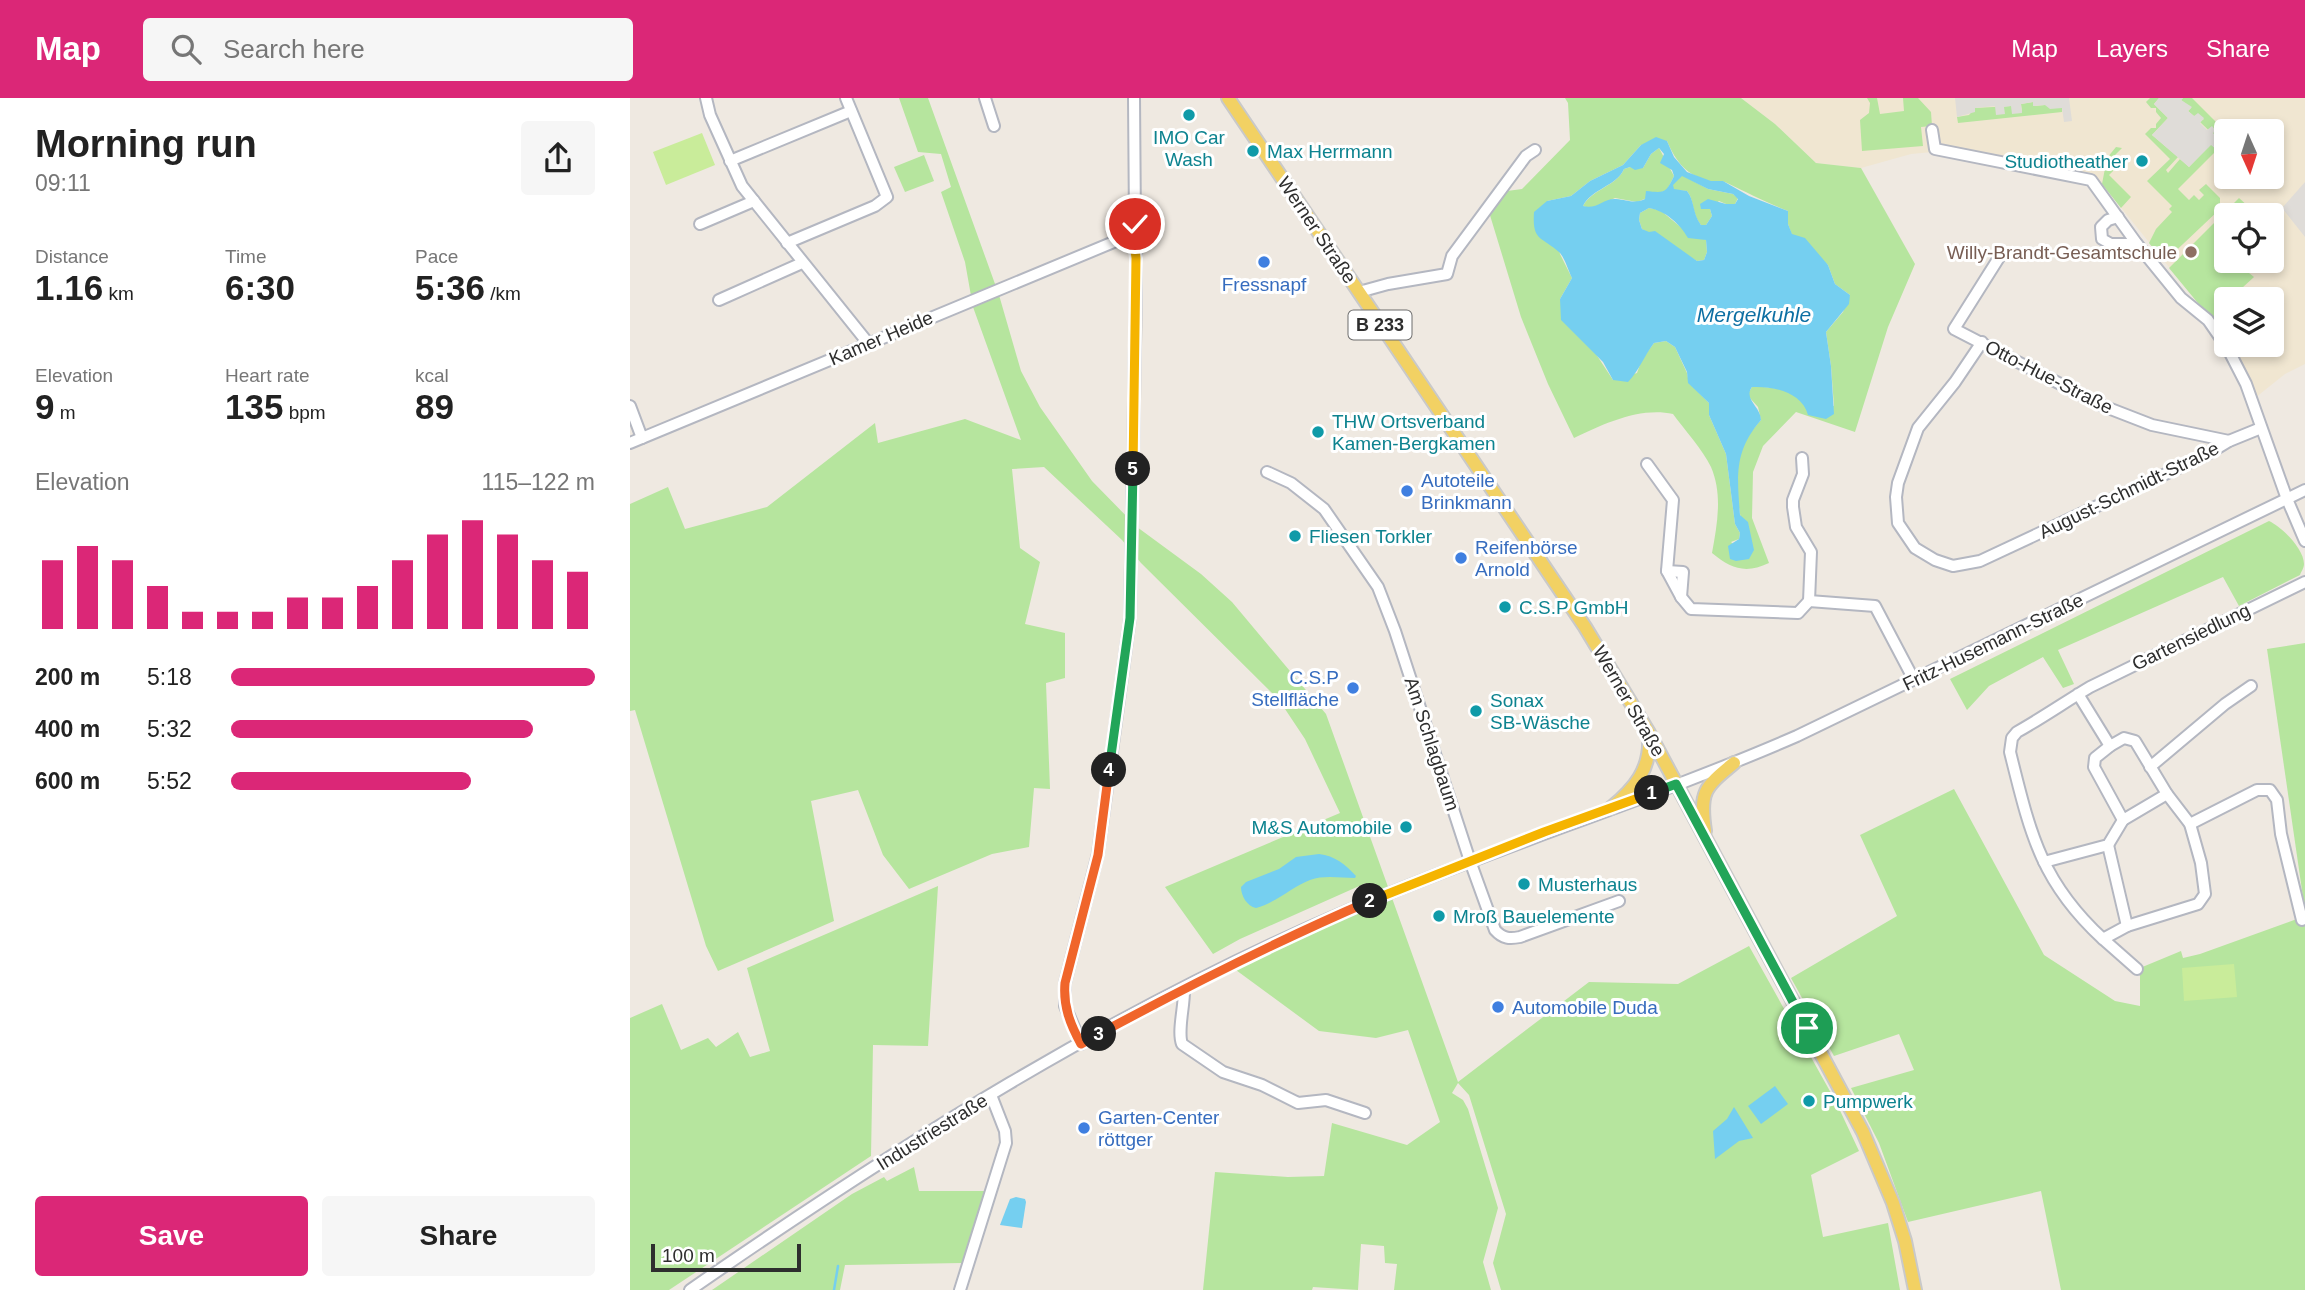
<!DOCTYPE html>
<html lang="en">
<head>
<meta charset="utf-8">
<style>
  body { margin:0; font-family:Helvetica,sans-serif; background:#f6f6f6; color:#222; height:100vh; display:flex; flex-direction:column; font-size:26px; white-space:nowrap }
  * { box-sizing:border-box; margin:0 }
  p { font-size:23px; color:#767676 }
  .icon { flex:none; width:38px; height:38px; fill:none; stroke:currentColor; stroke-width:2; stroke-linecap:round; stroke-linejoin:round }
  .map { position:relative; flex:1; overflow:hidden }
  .drawer { display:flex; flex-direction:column; background:#fff; width:630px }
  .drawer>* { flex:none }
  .needle { width:46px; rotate:177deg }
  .fabs { position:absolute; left:1584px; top:21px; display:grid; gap:14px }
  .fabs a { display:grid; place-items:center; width:70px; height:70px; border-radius:7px; background:#fff; box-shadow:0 4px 10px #0003; font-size:35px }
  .scale { position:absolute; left:21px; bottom:18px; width:150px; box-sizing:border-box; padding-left:7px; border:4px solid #2e2e2e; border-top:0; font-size:19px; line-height:24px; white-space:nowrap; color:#2e2e2e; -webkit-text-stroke:5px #fff; paint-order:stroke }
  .pin { position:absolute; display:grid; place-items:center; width:60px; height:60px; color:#fff; margin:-30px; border:4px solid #fff; border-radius:50%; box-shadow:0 2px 7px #0007 }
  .km { position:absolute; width:35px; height:35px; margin:-18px; border-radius:50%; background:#222; color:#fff; font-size:19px; line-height:35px; text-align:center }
  .round { display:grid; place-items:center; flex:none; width:74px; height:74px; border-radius:7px; background:#f6f6f6 }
  .summary { display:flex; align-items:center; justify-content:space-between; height:119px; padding:0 35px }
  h1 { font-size:38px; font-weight:700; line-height:52px }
  .figures { display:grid; grid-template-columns:repeat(3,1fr); gap:10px; height:119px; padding:7px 35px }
  .figures div { display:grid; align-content:center }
  .figures b { font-size:35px; font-weight:700 }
  .figures small { font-size:19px; font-weight:400 }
  .figures p { font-size:19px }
  .chart { height:196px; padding:14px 35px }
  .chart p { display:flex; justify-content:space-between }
  .chart svg { width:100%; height:126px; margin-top:7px; stroke:#db2777; stroke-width:6 }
  .action { display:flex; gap:14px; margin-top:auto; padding:14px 35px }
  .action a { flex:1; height:80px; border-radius:7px; background:#db2777; color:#fff; font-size:28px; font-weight:700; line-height:80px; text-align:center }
  .action a+a { background:#f6f6f6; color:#222 }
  ul { padding:0 35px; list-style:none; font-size:23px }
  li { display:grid; grid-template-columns:112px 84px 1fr; align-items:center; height:52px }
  li i { height:18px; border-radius:9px; background:#db2777 }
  header { display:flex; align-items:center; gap:42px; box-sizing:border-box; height:98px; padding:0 35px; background:#db2777; color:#fff }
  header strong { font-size:33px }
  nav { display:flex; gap:38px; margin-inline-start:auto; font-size:24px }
  .search { width:490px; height:63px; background:#f6f6f6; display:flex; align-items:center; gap:18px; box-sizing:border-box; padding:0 24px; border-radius:7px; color:#767676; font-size:26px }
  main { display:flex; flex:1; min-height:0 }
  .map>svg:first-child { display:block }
</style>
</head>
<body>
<header>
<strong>Map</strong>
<div class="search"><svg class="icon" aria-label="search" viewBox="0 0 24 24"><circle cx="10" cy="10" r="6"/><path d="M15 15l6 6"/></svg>Search here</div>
<nav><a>Map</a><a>Layers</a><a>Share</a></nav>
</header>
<main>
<section class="drawer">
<div class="summary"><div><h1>Morning run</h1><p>09:11</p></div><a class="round"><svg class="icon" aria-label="share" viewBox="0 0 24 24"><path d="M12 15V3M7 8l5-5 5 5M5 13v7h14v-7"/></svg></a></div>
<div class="figures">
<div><p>Distance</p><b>1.16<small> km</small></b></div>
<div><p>Time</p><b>6:30</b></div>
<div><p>Pace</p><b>5:36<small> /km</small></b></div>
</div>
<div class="figures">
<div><p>Elevation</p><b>9<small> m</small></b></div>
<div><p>Heart rate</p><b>135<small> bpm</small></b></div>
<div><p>kcal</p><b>89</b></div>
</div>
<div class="chart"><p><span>Elevation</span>115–122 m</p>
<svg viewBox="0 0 160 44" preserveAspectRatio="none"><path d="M5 44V20M15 44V15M25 44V20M35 44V29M45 44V38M55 44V38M65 44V38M75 44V33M85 44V33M95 44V29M105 44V20M115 44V11M125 44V6M135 44V11M145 44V20M155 44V24"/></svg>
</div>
<ul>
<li><b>200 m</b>5:18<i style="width:100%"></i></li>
<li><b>400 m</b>5:32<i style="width:83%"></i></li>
<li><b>600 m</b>5:52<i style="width:66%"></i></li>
</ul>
<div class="action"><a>Save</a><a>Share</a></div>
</section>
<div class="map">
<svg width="1675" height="1192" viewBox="0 0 1675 1192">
  <rect width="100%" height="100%" fill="#efe9e1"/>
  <!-- education -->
  <path fill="#f0e6d1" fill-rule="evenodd" d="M1111,0h564v266l-20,10 -30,24 -26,-53h43v-46h-46v42l-16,-23 -112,-139 -80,-21 -64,-8 -43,4 -50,14 -45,-5 -41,-39zM1596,33h46v46h-46zM1596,117h46v46h-46z"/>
  <!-- green -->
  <g fill="#b6e59e" fill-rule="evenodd">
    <polygon points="269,0 298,0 369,197 391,273 410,309 462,383 507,429 571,476 602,504 696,616 828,984 959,884 1048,886 1119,848 1206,1004 1229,1053 1181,1077 1193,1139 1258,1125 1270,1192 871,1192 863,1165 876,1116 839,997 828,985 822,995 833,1002 838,1011 868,1110 853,1164 861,1192 764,1192 767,1166 755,1165 754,1148 731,1146 728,1192 683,1189 682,1192 573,1192 585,1074 658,1079 694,1078 702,1025 777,1047 810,1024 778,932 746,940 689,933 595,864 736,800 736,785 610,841 583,856 535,789 710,715 675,641 649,602 511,465 492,442 414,369 382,371 390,450 410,464 395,526 435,535 435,580 416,585 420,691 404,690 399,749 362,756 279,791 253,757 228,692 181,703 204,823 88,873 76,848 5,612 0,613 0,406 38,389 55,431 137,409 245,325 248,345 335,321 391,342 343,209 335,164 311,94 321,89 311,56 288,54"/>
    <path d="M935,0h176l34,26 41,39 45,5 54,96 -27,63 -33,105 -59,-20 -33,34 -10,26 -1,46 17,45c-23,11 -38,6 -57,-10 5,-28 11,-58 -1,-86 -8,-17 -27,-38 -38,-53 -34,-7 -69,10 -99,24l-26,-54 -27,-67 -32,-105 18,-21 15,-2 48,-49 -2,-37zM1037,43c9,21 20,35 43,40 6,1 11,-1 17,2 21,10 38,19 61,28v13l4,11 36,30 7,19 15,11 -7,17 -17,20 5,34 3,40c-26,-8 -55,-21 -82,-19l-3,5v5l9,10 3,13c-9,10 -17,20 -21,33 -9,31 3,76 9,106l-18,-17 8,-3 1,-6 -5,-9 -9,-70 -17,-39v-12l-20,-20 -2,-10 -12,-26 -9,-6 -12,2 -12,16 -5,14 -24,7 -53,-81 12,-21 -12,-24 -13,-53 24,-5 19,-15 33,-16 18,-20z"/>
    <polygon points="1237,0 1247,0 1250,16 1274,13 1273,0 1288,0 1301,14 1302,28 1291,29 1293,48 1232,53 1230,22 1239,15 1240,5"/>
    <polygon points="1520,0 1529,0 1524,6 1538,20 1522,37 1548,59 1536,72 1538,75 1550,61 1559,69 1581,46 1587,52 1548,91 1559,102 1564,97 1569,102 1574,97 1569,92 1576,86 1590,100 1590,111 1534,164 1519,145 1526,131 1542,114 1539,111 1542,108 1517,83 1540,61 1515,36 1521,30 1526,30 1526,26 1531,20 1526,14 1526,10 1521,10 1516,4"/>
    <polygon points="1553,0 1562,0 1596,34 1596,43 1593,46 1570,24 1574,21 1564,18 1558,13 1561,10 1551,2"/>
    <polygon points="1403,4 1404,8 1415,7 1432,10 1432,14 1328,25 1327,19 1339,17 1345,10 1381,8 1392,14 1391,6"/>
    <polygon points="1486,49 1492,50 1483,59 1490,66 1479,77 1501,99 1491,110 1472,86 1477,60"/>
    <path d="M1029,50l15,28 -7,14 -30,12 -22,-4 -23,11 -9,-3c9,-17 34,-20 41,-37l6,-2 13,1 8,-14z"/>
    <polygon points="294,57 304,83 275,94 264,69"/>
    <path d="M1052,77l26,14 25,5 5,4 -3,6h-9l-7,-3 -9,8 2,7 -6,9h-5c-10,-13 -6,-24 -14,-34l-13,-1 -2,-5z"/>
    <polygon points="1609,100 1620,110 1614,117 1596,117 1596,136 1587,145 1596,155 1596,163 1604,163 1624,179 1600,201 1596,201 1596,229 1572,210 1539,170"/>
    <polygon points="1019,110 1030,112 1053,131 1076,142 1077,154 1074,162 1067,163 1012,131 1009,122 1010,115"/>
    <path d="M1639,423c13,6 35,28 35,43 0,4 -3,8 -4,11l-61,31 -16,-29 -165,73 16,34 -11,4 -20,-31 -54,29 -22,24 -17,-31z"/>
    <polygon points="1675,545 1675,813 1637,551"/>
    <polygon points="1324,691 1414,857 1485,903 1510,908 1510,870 1551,853 1553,860 1570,856 1675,818 1675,1192 1431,1192 1411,1093 1278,1124 1249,1045 1221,990 1284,972 1269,936 1204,958 1161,880 1267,818 1230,737"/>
    <polygon points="308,788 298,948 243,947 241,1058 39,1192 0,1192 0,920 32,906 51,952 78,940 86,949 108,934 120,959 140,953 117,870"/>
    <polygon points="284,1069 289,1093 356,1093 332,1165 215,1167 210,1192 82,1192 222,1096 254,1079 257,1083"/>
  </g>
  <!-- pitch -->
  <g fill="#c9ec9a">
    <polygon points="72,35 85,67 36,87 23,54"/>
    <polygon points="1604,866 1607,899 1554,903 1552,870"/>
  </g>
  <!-- plaza -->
  <g fill="#dfdcd8">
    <polygon points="1325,0 1439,0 1442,23 1434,24 1432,10 1420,11 1415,7 1403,8 1403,4 1391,6 1392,15 1382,16 1381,8 1374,9 1375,16 1366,17 1365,8 1345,10 1345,14 1327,19"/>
    <polygon points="1529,0 1553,0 1551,2 1562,9 1558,13 1564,18 1568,15 1574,20 1570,25 1577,32 1582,28 1586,33 1583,35 1593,46 1587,52 1581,47 1559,69 1522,37 1538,20 1524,6"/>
    <polygon points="1675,84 1675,139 1652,110"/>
  </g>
  <!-- water -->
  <g fill="#75cff0" fill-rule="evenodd">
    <path d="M1026,39l11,4 7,16 13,15 24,9h12l26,15 39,15v13l4,10 13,4 23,27 7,19 15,11 -1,9 -23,28 5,34 3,48 -8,5 -18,-4c-6,-23 -34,-29 -56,-28 -9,12 9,20 9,33 -27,31 -24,56 -21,95l8,7 6,28 -5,9 -13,2 -6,-2 -2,-13 11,-7 1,-6 -5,-9 -9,-70 -17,-39v-12l-21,-20 -1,-11 -12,-25 -9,-6 -12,2c-10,13 -15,28 -26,39l-15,-2 -10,-18 -42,-42 -1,-21 12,-21c-4,-8 -7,-20 -13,-26 -18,-16 -27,-11 -25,-40l13,-11 24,-5 19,-15 33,-16 18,-20zM1029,50l5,6 -4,9 12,7 2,6c-8,17 -9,17 -28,15l-1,8c-11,5 -17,1 -29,0 -13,-1 -19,11 -33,7 8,-17 34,-20 41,-37l6,-2 5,3 8,-2 8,-14zM1052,78l26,13 25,5 5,5 -3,5h-9l-18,-5 -8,5 1,5h9l2,7 -6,9h-5c-9,-12 -6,-24 -14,-34l-13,-2 -1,-4zM1019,110c17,3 31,16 39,30l18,2 1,12 -3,8 -7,1 -42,-30 -6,1 -7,-3 -3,-9 1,-7z"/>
    <path d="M689,756c16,2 26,10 37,22l-1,2c-15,0 -31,-3 -45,2 -18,7 -33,22 -54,28 -9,-2 -15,-12 -15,-21l5,-5 33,-13 17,-12z"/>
    <polygon points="1145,988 1158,1006 1131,1026 1118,1008"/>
    <polygon points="1104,1009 1123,1040 1109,1043 1085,1061 1083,1033 1097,1021"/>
    <polygon points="386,1099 395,1101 396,1104 392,1130 370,1127 380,1101"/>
  </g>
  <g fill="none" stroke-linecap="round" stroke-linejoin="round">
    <!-- stream -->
    <polyline stroke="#75cff0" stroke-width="2.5" points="204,1192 208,1168"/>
    <!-- minor casing -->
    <g stroke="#b4b7c1" stroke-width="14">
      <g id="minor">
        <polyline points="76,0 80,17 112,88 238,245"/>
        <polyline points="355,0 364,28"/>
        <polyline points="1302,32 1305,51 1461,82 1507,146 1551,200 1578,222 1598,251 1616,286 1657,401 1675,443"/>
        <polyline points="100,63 221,13"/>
        <polyline points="1488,119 1478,122 1471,129 1472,141 1481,146 1507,146"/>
        <polyline points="70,126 124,103"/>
        <polyline points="157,145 245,108 257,99 216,0"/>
        <polyline points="1370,158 1324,231 1473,308 1522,327 1599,343"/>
        <polyline points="729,194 758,186 817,176 822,158 896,58 905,52"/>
        <polyline points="89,202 172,165"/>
        <polyline points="1352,244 1325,284 1288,330 1268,385 1266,399 1268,425 1285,450 1305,462 1323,468 1350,463 1576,357 1599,343 1631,330"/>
        <polyline points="0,308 12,340"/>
        <polyline points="0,345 503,136"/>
        <polyline points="1172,360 1173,376 1163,402 1163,409 1166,429 1181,454 1179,503"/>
        <polyline points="1017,366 1043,402 1037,473 1051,499 1061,511 1168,515 1179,503"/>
        <path d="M637,374l24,11 33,26 54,78 17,44 75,230 25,69c8,9 15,9 25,7l99,-36"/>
        <polyline points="1037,473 1053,474 1051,499"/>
        <polyline points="1179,503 1245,508 1284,582"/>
        <path d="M1448,596l32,52 14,-8 11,3 32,53 23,30 11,39 4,31 -7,10 -71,22 -24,13c-63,-58 -73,-107 -93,-187l2,-14 5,-6c25,-14 48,-30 73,-45l215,-105"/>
        <polyline points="1480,648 1465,660 1464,669 1493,722"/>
        <polyline points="1520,669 1595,606 1621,588"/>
        <polyline points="1560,726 1627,692 1640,692 1647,702 1651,736 1672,822"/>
        <polyline points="1478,747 1497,828"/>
        <polyline points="1414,764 1478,747 1493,722 1537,696"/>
        <polyline points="1473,841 1507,871"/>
        <path d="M554,890c1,16 -7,43 -2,56l41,28 39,13 36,18 28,-3 39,13"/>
        <polyline points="451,946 435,908 435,885 468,756 500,520 506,194 506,148 503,136 505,126 504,0"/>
        <path d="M60,1192c208,-144 425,-281 659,-380 147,-63 301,-110 448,-174l508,-246"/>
        <polyline points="330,1192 376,1045 375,1033 361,997"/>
      </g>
    </g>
    <!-- major casing -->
    <g stroke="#c9c9c9" stroke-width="16">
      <g id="major">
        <polyline points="598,0 955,529 1019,635 1233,1034 1263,1105 1275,1143 1285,1192"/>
        <path d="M981,710c24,-20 40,-39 38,-71"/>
        <path d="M1075,733c-6,-40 0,-44 29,-68"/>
      </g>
    </g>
    <!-- minor -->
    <use href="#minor" stroke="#fff" stroke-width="10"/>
    <!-- major -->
    <use href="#major" stroke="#f2d163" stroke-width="12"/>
  </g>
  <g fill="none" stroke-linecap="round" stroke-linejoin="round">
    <!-- split-1 casing -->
    <g stroke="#fff" stroke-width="14">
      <polyline id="split-1" points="1022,695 1046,686 1177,930"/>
    </g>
    <!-- split-2 casing -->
    <g stroke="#fff" stroke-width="14">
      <polyline id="split-2" points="740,803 914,734 1022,695"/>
    </g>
    <!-- split-3 casing -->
    <g stroke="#fff" stroke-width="14">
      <path id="split-3" d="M469,936c89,-48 178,-93 271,-133"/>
    </g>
    <!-- split-4 casing -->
    <g stroke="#fff" stroke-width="14">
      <path id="split-4" d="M469,936l-18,10c-11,-20 -18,-38 -16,-61l33,-128 11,-85"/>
    </g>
    <!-- split-5 casing -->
    <g stroke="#fff" stroke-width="14">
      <polyline id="split-5" points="479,672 500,520 503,371"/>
    </g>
    <!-- split-6 casing -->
    <g stroke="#fff" stroke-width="14">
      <polyline id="split-6" points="503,371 506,160 503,136 505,126"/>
    </g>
    <!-- split-1 -->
    <use href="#split-1" stroke="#22a559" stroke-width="9"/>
    <!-- split-2 -->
    <use href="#split-2" stroke="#f5b400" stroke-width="9"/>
    <!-- split-3 -->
    <use href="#split-3" stroke="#f0652b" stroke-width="9"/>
    <!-- split-4 -->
    <use href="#split-4" stroke="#f0652b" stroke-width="9"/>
    <!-- split-5 -->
    <use href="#split-5" stroke="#22a559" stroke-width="9"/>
    <!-- split-6 -->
    <use href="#split-6" stroke="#f5b400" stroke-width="9"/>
  </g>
  <!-- markers -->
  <g fill="#0f9aa8" stroke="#fff" stroke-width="2.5">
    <circle cx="559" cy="17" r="7"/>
    <circle cx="623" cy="53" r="7"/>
    <circle cx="1512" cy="63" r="7"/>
    <circle cx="688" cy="334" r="7"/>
    <circle cx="665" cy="438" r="7"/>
    <circle cx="875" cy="509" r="7"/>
    <circle cx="846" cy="613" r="7"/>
    <circle cx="776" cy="729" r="7"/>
    <circle cx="894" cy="786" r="7"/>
    <circle cx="809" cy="818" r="7"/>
    <circle cx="1179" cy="1003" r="7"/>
  </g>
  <circle fill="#8d6e63" stroke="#fff" stroke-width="2.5" cx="1561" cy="154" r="7"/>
  <g fill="#3f7fe0" stroke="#fff" stroke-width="2.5">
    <circle cx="634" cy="164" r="7"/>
    <circle cx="777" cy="393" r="7"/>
    <circle cx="831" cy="460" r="7"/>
    <circle cx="723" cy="590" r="7"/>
    <circle cx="868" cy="909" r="7"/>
    <circle cx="454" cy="1030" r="7"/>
  </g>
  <g text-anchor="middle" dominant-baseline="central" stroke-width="6" stroke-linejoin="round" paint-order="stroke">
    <!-- shield labels -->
    <rect fill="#fff" stroke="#6d6d6d" stroke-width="2" x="718.5" y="212.5" width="63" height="29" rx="5"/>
    <g font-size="18" font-weight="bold" fill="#2e2e2e">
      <text x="750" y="227">B 233</text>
    </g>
    <!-- culture labels -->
    <g font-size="19" fill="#0d838f" stroke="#fff" text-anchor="start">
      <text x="559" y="39" text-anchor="middle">IMO Car<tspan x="559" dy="22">Wash</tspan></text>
      <text x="637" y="53">Max Herrmann</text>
      <text x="1498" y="63" text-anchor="end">Studiotheather</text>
      <text x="702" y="323">THW Ortsverband<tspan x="702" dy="22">Kamen-Bergkamen</tspan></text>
      <text x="679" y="438">Fliesen Torkler</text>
      <text x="889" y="509">C.S.P GmbH</text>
      <text x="860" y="602">Sonax<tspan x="860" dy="22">SB-Wäsche</tspan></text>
      <text x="762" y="729" text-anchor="end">M&amp;S Automobile</text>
      <text x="908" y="786">Musterhaus</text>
      <text x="823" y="818">Mroß Bauelemente</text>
      <text x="1193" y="1003">Pumpwerk</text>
    </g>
    <!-- street labels -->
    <g font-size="19" fill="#2e2e2e" stroke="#fff">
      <text transform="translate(687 132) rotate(56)">Werner Straße</text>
      <text transform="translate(251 240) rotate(-23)">Kamer Heide</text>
      <text transform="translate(1419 279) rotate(27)">Otto-Hue-Straße</text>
      <text transform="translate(1499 392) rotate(-26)">August-Schmidt-Straße</text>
      <text transform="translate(1561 539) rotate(-26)">Gartensiedlung</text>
      <text transform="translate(1363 544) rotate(-26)">Fritz-Husemann-Straße</text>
      <text transform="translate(999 603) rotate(60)">Werner Straße</text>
      <text transform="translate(802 646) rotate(72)">Am Schlagbaum</text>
      <text transform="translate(302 1034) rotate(-32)">Industriestraße</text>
    </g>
    <!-- education labels -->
    <g font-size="19" fill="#785e54" stroke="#fff" text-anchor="end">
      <text x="1547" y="154">Willy-Brandt-Gesamtschule</text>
    </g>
    <!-- shop labels -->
    <g font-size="19" fill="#366cbe" stroke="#fff" text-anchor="start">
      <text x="634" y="186" text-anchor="middle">Fressnapf</text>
      <text x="791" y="382">Autoteile<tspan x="791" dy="22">Brinkmann</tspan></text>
      <text x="845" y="449">Reifenbörse<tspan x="845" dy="22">Arnold</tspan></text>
      <text x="709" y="579" text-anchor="end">C.S.P<tspan x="709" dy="22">Stellfläche</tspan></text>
      <text x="882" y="909">Automobile Duda</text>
      <text x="468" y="1019">Garten-Center<tspan x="468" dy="22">röttger</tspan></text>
    </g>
    <!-- water labels -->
    <g font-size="21" font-style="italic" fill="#0d6fa3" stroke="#fff">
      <text x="1124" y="216">Mergelkuhle</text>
    </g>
  </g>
</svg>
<div class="fabs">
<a><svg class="needle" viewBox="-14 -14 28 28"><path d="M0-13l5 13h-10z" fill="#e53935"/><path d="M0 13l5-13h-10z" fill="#767676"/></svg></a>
<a><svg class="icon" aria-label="locate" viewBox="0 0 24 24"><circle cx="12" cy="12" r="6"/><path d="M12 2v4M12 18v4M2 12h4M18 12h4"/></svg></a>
<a><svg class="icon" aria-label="layers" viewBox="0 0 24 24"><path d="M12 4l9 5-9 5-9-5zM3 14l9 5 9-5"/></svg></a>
</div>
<div class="scale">100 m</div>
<div class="pin" style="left:1177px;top:930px;background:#1e9e55"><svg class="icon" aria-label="arrive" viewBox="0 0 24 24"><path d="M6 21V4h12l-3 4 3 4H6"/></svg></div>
<div class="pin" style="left:505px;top:126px;background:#d93025"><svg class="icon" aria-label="check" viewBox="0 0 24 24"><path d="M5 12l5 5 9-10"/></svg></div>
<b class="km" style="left:1022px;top:695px">1</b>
<b class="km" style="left:740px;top:803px">2</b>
<b class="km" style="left:469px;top:936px">3</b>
<b class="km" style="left:479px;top:672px">4</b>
<b class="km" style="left:503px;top:371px">5</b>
</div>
</main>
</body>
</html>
